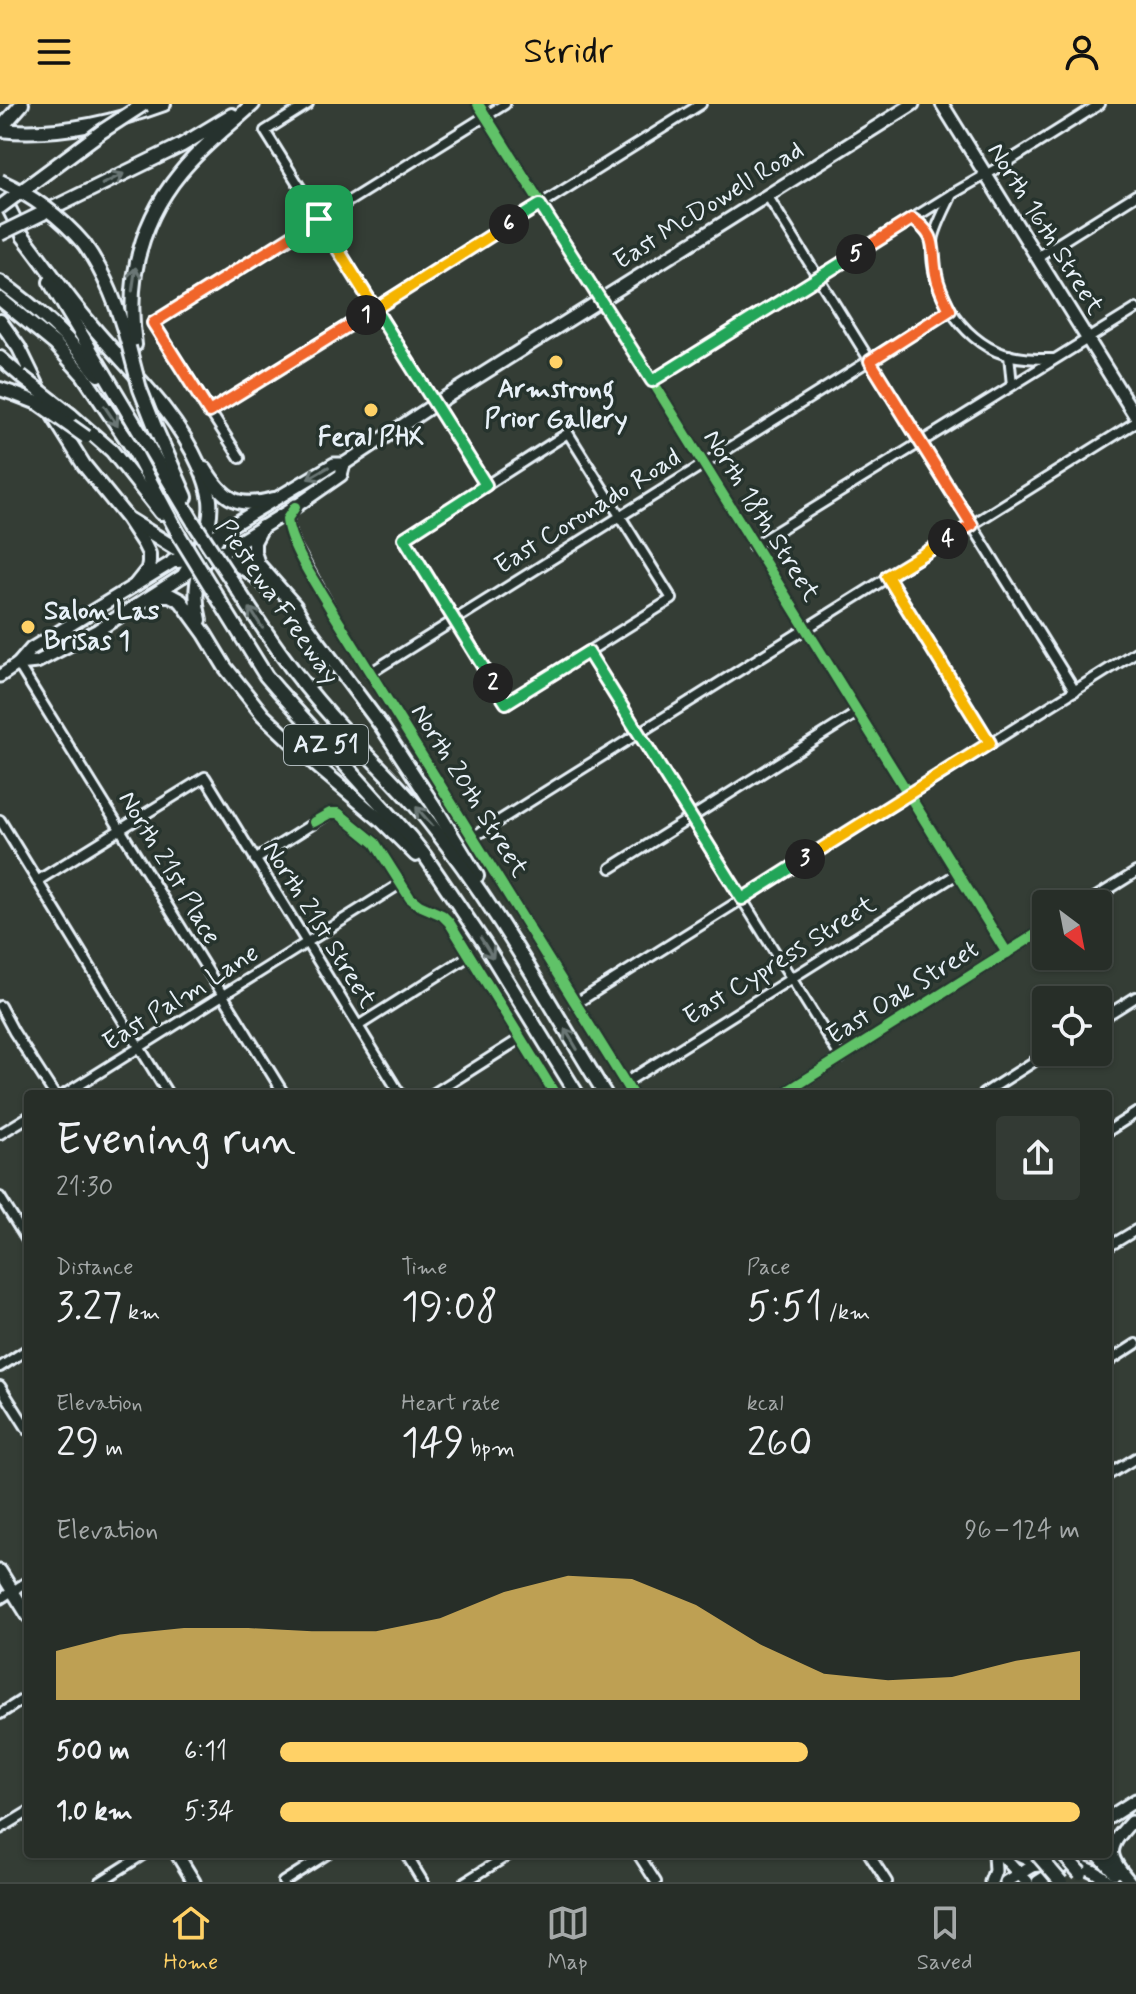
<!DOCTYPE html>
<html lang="en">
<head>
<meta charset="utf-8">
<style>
  body { margin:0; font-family:Mynerve,sans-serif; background:#333a34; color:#f1f3f6; height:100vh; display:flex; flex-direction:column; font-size:30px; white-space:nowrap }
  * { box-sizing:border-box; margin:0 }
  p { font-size:26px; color:#a4a8a8 }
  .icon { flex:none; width:44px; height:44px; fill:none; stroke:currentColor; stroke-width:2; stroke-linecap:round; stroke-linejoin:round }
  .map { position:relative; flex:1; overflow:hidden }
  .drawer { position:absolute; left:24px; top:986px; width:1088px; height:768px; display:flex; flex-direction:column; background:#272e28; border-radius:8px; box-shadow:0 2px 6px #0004,0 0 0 2px #434a45 }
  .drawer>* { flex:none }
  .needle { width:52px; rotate:148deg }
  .fabs { position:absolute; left:1032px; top:786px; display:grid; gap:16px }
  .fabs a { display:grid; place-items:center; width:80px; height:80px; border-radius:8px; background:#272e28; box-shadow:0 2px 6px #0004,0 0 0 2px #434a45; font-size:40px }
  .pin { position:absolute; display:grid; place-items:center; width:68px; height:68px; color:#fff; margin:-34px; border-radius:16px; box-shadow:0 4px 12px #0006 }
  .km { position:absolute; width:40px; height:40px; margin:-20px; border-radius:50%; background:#222; color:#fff; font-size:22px; line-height:40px; text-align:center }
  .round { display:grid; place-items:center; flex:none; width:84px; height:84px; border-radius:8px; background:#333a34 }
  .head { display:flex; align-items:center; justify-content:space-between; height:136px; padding:0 32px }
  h1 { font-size:44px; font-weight:600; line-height:60px }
  .stats { display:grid; grid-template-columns:repeat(3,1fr); gap:12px; height:136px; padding:8px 32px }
  .stats div { display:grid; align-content:center }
  .stats b { font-size:40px; font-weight:600 }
  .stats small { font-size:22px; font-weight:400 }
  .stats p { font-size:22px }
  .chart { height:224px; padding:16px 32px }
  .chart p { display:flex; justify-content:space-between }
  .chart svg { width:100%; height:144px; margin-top:8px; fill:#ffd166; opacity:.7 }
  ul { padding:0 32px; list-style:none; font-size:26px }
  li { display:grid; grid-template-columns:128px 96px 1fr; align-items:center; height:60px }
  li i { height:20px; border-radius:10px; background:#ffd166 }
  header { display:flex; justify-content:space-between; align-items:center; height:104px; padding:0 32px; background:#ffd166; color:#111; font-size:36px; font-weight:600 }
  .tab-bar { display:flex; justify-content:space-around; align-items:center; height:112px; border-top:2px solid #434a45; background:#272e28; font-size:22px; color:#a4a8a8 }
  .tab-bar a { display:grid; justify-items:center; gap:4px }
  .tab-bar .current { color:#ffd166 }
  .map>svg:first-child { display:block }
</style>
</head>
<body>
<header><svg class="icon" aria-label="menu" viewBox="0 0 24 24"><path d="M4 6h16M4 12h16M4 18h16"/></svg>Stridr<svg class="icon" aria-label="person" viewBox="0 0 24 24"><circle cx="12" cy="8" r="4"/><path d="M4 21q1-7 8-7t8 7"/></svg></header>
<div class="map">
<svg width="1136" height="1778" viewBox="0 0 1136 1778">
  <rect width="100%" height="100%" fill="#343d35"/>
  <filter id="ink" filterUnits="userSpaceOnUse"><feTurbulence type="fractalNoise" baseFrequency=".0125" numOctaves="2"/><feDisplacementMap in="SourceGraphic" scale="16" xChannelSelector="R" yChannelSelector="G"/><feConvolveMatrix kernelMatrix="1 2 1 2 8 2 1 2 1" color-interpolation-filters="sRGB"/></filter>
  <g filter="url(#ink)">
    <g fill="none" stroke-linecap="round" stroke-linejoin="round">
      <!-- minor casing -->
      <g stroke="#e8f1f8" stroke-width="14">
        <g id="minor">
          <polyline points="308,0 265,27 486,381"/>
          <polyline points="478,0 609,207 1007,849"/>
          <path d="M952,90c-6,14 -17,33 -19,47 -7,43 28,100 71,113 15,5 33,5 49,5"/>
          <polyline points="767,91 1075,587"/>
          <polyline points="912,115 919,119 933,136"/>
          <polyline points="1037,153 1136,91"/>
          <polyline points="1009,251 1012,281"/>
          <polyline points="652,277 952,90 1001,62 1100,0"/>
          <polyline points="209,308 701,0"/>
          <polygon points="568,329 672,495 506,599 404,434"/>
          <polyline points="240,354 153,219 505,0"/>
          <polyline points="292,406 287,418 296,443 332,507 632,990"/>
          <polyline points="753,442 1136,205"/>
          <polyline points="887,472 990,639"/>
          <polyline points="588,548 841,954"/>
          <polyline points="18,560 284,990"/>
          <polyline points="370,569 950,206"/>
          <polyline points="0,716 168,990"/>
          <polyline points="473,733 1136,318"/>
          <polyline points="255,756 330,709 338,709 375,739 410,794 419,801 442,811 449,818 555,990"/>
          <polyline points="611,764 857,609"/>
          <polyline points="37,777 205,673 400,990"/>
          <polyline points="1085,800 1136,768"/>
          <polyline points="575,900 1136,548"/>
          <polyline points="0,902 14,928 54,990"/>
          <polyline points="1098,917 1136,893"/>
          <polyline points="358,922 469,852"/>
          <polyline points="625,979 957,770"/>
          <polyline points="65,990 400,780"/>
          <polyline points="433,990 520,935"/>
          <polyline points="783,990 1046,824"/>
          <polyline points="983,990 1049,948"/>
          <polyline points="1108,1027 1136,1009"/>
          <polyline points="0,1030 28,1013"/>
          <polyline points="0,1093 28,1138"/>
          <polyline points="1108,1143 1136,1126"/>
          <polyline points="1108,1258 1136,1240"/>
          <polyline points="0,1263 28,1245"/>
          <polyline points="0,1282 28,1326"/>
          <polyline points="1108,1371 1136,1354"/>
          <polyline points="0,1495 28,1477"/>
          <polyline points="0,1610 28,1592"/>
          <polyline points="0,1725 28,1708"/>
          <polyline points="406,1750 423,1778"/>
          <polyline points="638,1750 656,1778"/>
          <polyline points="869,1750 887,1778"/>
          <polyline points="100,1778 144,1750"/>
          <polyline points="283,1778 327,1750"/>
          <polyline points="465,1778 510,1750"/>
        </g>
      </g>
      <!-- major casing -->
      <g stroke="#e8f1f8" stroke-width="17">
        <g id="major">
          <polyline points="942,0 1136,313"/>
          <polyline points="214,432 334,360 344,360 435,300 913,0"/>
          <polyline points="217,451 295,403 341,371 344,360"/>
          <polyline points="18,560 37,558 98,526 192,466"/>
          <polyline points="0,572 18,560 31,545 179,454"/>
          <polyline points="0,1467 28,1512"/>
          <polyline points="1108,1714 1136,1696"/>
          <polyline points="177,1750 194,1778"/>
          <polyline points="1001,1750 1027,1778"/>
          <polyline points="1018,1750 1027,1754 1044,1756"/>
          <polyline points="1098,1750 1115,1769"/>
          <path d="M1031,1762c32,-3 53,-6 78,16"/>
          <polyline points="991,1778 995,1767 994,1750"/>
          <polyline points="1006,1778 1051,1750"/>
          <polyline points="1038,1778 1082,1750"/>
          <path d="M1130,1778c-23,-27 -24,-33 1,-60"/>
        </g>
      </g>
      <!-- highway casing -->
      <g stroke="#e8f1f8" stroke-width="18">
        <g id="highway">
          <polyline points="0,25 22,0"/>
          <path d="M0,26c55,6 112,-7 164,-26"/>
          <polyline points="0,87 21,128"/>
          <polyline points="43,109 182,41 232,11"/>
          <path d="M23,132c22,28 41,57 64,84 39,48 86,87 112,145 5,11 9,23 11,35 3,29 -12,51 -26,75"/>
          <path d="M84,140c22,31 34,64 44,100"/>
          <path d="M0,178c35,24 73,59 98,93"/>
          <polyline points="50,178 194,419"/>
          <polyline points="0,195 55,240 83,271 133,345 179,431"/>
          <polyline points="0,217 19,244 40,287"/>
          <path d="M135,241c-9,-64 4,-122 46,-173 21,-26 48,-46 72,-68"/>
          <polyline points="0,254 21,272"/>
          <polyline points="0,285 15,290"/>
          <polyline points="50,307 84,361 127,414 144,440 149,450 149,458 148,465 136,480"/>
          <polyline points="71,311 112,347 161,409"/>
          <polyline points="155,323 186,393"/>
          <path d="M205,365c19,31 33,40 69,30"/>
          <polyline points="130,416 175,444 189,447 224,447"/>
          <polyline points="262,423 254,438 254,448 258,460 295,502 306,521 382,623 438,708 477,772"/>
          <path d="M173,457c12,0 26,-3 38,-3 24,1 45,17 60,33"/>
          <path d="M236,483c29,45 58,88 94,128 32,36 69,69 99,107 68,85 119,180 176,272"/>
          <polyline points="146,496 162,491 170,491 181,497 205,530 225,563 263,611 317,662 383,718 416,751"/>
          <polyline points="219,496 266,572 278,586 410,733 425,752 484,839 577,990"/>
          <path d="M200,516c-10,-38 1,-56 20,-87"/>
        </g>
      </g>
      <!-- minor -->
      <use href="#minor" stroke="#26332d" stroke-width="8"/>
      <!-- major -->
      <use href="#major" stroke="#26332d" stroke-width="11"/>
      <!-- highway -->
      <use href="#highway" stroke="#26332d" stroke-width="12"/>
      <!-- highway-bridge casing -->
      <g stroke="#e8f1f8" stroke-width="18" stroke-linecap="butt">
        <g id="highway-bridge">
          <path d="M0,77c33,15 60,35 84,63"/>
          <polyline points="0,103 101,28 144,0"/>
          <polyline points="0,130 43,109"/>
          <polyline points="129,243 140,285 155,323"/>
          <polyline points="21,272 71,311"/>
          <polyline points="15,290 38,299 86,333"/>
          <polyline points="194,419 236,483"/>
          <polyline points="179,431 219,496"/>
          <polyline points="1037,1750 1061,1778"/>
          <polyline points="1063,1750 1080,1769"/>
        </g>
      </g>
      <!-- highway-bridge -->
      <use href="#highway-bridge" stroke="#26332d" stroke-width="12"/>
      <!-- cycleway casing -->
      <g stroke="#26332d" stroke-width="15">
        <g id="cycleway">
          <polyline points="478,0 609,207 1007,849"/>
          <path d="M295,403l-8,12c2,26 31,68 45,92l300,483"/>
          <polyline points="314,718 330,709 338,709 375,739 410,794 419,801 442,811 449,818 555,990"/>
          <polyline points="783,990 1046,824"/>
        </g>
      </g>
      <!-- cycleway -->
      <use href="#cycleway" stroke="#61c268" stroke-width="10"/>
    </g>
    <!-- one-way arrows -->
    <defs><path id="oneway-shaft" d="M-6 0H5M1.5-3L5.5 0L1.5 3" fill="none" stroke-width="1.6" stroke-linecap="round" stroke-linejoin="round" transform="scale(2)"/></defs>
    <g stroke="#6a7674">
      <use href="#oneway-shaft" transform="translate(113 75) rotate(-26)"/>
      <use href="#oneway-shaft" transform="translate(134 175) rotate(-82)"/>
      <use href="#oneway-shaft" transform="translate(111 312) rotate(56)"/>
      <use href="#oneway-shaft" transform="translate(318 369) rotate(150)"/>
      <use href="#oneway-shaft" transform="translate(256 514) rotate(-123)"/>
      <use href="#oneway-shaft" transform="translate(424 712) rotate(-131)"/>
      <use href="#oneway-shaft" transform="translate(487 844) rotate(58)"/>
      <use href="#oneway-shaft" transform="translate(571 935) rotate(-121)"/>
    </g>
  </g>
  <g fill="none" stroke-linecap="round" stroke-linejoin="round" filter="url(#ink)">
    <!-- split-1 casing -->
    <g stroke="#fff" stroke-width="16">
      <polyline id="split-1" points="319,115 153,219 209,308 366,211"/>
    </g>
    <!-- split-2 casing -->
    <g stroke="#fff" stroke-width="16">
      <polyline id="split-2" points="366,211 375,205 486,381 404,434 493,579"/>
    </g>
    <!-- split-3 casing -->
    <g stroke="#fff" stroke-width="16">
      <polyline id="split-3" points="493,579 506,599 588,548 742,795 805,755"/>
    </g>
    <!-- split-4 casing -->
    <g stroke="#fff" stroke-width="16">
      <polyline id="split-4" points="805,755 990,639 887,472 948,435"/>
    </g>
    <!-- split-5 casing -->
    <g stroke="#fff" stroke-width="16">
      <path id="split-5" d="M856,150l56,-35c27,17 19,29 24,55 2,13 8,24 14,36l-80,51 102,164 -24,14"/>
    </g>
    <!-- split-6 casing -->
    <g stroke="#fff" stroke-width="16">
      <polyline id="split-6" points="509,120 540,101 652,277 856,150"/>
    </g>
    <!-- split-7 casing -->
    <g stroke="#fff" stroke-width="16">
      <polyline id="split-7" points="319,115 375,205 509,120"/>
    </g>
    <!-- split-1 -->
    <use href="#split-1" stroke="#f0652b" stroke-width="10"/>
    <!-- split-2 -->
    <use href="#split-2" stroke="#22a559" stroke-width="10"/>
    <!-- split-3 -->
    <use href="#split-3" stroke="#22a559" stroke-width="10"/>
    <!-- split-4 -->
    <use href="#split-4" stroke="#f5b400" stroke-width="10"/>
    <!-- split-5 -->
    <use href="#split-5" stroke="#f0652b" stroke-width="10"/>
    <!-- split-6 -->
    <use href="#split-6" stroke="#22a559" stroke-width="10"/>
    <!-- split-7 -->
    <use href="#split-7" stroke="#f5b400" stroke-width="10"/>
  </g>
  <!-- markers -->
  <g fill="#ffd166" stroke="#26332d" stroke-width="3">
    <circle cx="556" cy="258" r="8"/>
    <circle cx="371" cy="306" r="8"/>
    <circle cx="28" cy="523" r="8"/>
  </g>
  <g text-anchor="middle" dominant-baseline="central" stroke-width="7" stroke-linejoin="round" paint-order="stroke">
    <!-- shield labels -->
    <rect fill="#26332d" stroke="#aeb8bb" stroke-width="2" x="284" y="621" width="84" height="40" rx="6"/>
    <g font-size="24" font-weight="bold" fill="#e8f1f8">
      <text x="326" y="641">AZ 51</text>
    </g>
    <!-- street labels -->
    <g font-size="26" fill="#e8f1f8" stroke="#26332d">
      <text transform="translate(709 102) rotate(-32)">East McDowell Road</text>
      <text transform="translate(1045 125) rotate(58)">North 16th Street</text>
      <text transform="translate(588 408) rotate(-32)">East Coronado Road</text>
      <text transform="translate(761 412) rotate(58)">North 18th Street</text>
      <text transform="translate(277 498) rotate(55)">Piestewa Freeway</text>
      <text transform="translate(469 687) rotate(58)">North 20th Street</text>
      <text transform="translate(169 764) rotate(59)">North 21st Place</text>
      <text transform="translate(319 821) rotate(58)">North 21st Street</text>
      <text transform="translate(780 857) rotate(-32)">East Cypress Street</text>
      <text transform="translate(903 889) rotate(-32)">East Oak Street</text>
      <text transform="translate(181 894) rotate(-32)">East Palm Lane</text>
    </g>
    <!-- poi labels -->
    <g font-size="26" font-weight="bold" fill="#e8f1f8" stroke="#26332d">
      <text x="556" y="286">Armstrong<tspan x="556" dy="30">Prior Gallery</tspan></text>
      <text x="371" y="334">Feral PHX</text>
      <text x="44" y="508" text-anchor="start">Salon Las<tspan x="44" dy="30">Brisas 1</tspan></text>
    </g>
  </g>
</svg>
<div class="fabs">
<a><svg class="needle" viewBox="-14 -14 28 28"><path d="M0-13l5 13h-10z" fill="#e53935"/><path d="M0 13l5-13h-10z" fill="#a4a8a8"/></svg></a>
<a><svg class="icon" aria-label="locate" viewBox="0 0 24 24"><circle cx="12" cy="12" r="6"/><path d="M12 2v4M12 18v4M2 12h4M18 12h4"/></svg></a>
</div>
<div class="pin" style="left:319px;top:115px;background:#1e9e55"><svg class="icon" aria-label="arrive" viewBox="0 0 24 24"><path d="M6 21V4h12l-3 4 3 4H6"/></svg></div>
<b class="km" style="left:366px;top:211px">1</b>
<b class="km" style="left:493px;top:579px">2</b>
<b class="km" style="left:805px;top:755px">3</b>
<b class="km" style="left:948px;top:435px">4</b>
<b class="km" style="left:856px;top:150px">5</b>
<b class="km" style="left:509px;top:120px">6</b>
<section class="drawer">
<div class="head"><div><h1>Evening run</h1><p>21:30</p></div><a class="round"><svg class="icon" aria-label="share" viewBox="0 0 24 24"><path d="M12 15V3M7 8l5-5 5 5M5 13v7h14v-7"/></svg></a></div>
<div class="stats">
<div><p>Distance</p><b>3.27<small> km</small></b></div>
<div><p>Time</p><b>19:08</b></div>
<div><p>Pace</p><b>5:51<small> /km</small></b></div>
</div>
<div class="stats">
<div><p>Elevation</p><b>29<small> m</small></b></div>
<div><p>Heart rate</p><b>149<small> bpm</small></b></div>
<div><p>kcal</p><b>260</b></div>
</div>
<div class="chart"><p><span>Elevation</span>96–124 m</p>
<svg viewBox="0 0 160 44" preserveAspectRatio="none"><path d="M0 44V29L10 24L20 22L30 22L40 23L50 23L60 19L70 11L80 6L90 7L100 15L110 27L120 36L130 38L140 37L150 32L160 29V44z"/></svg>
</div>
<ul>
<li><b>500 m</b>6:11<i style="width:66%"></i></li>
<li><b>1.0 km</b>5:34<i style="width:100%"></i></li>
</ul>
</section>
</div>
<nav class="tab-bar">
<a class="current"><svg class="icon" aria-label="home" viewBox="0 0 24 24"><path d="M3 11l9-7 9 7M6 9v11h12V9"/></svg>Home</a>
<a><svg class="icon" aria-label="map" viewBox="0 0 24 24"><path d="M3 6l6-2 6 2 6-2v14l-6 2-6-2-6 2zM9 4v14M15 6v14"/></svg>Map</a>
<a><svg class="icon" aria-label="saved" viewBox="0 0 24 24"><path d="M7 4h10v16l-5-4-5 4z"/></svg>Saved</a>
</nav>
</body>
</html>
